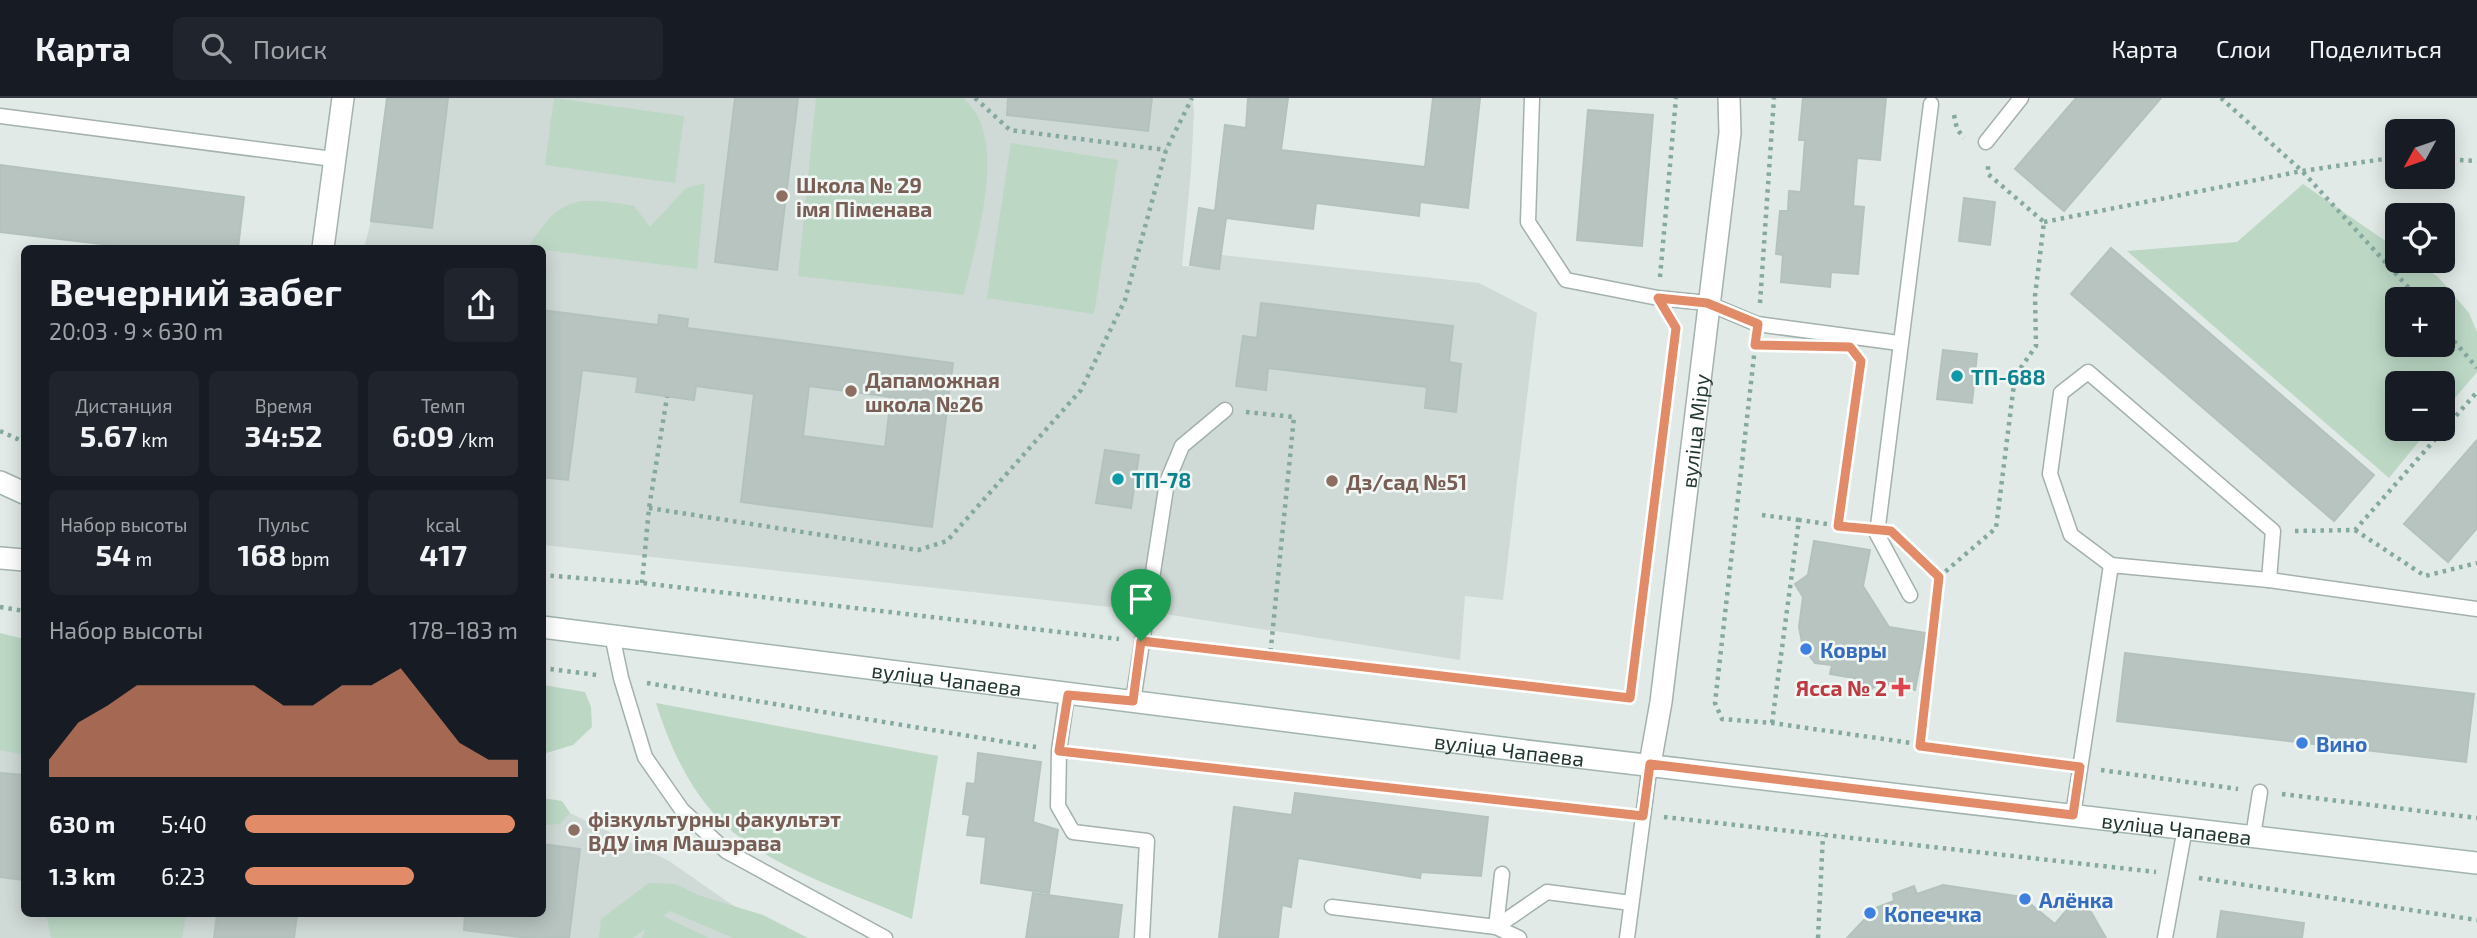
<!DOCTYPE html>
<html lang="ru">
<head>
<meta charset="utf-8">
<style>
  body { margin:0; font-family:"Exo 2",sans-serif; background:#20242c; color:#f1f3f6; height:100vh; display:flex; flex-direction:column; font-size:26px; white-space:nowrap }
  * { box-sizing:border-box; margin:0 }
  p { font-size:23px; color:#9ea1a6 }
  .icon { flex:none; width:38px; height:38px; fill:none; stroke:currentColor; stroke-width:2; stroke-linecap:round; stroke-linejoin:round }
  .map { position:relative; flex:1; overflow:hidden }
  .details { position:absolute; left:21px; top:147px; width:525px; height:672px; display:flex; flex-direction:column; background:#171b24; border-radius:10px; box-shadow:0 4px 18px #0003 }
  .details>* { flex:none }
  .needle { width:46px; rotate:230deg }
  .fabs { position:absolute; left:2385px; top:21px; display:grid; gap:14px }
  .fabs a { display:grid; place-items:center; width:70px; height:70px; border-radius:10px; background:#171b24; box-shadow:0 4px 18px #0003; font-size:35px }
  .pin { position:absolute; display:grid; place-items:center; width:60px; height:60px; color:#fff; margin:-72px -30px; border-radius:50% 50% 50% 0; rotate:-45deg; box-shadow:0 0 7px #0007 }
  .pin .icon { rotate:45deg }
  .round { display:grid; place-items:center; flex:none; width:74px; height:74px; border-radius:10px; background:#20242c }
  .summary { display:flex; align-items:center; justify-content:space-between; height:119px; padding:0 28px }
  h1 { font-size:38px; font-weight:700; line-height:52px }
  .figures { display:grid; grid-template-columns:repeat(3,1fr); gap:10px; height:119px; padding:7px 28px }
  .figures div { display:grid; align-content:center; border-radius:10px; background:#20242c; text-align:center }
  .figures b { font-size:30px; font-weight:700 }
  .figures small { font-size:19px; font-weight:400 }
  .figures p { font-size:19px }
  .chart { height:196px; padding:14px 28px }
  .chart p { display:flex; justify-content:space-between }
  .chart svg { width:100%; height:126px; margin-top:7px; fill:#e18b68; opacity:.7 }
  ul { padding:0 28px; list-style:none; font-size:23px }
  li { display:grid; grid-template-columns:112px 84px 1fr; align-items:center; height:52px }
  li i { height:18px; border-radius:9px; background:#e18b68 }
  header { display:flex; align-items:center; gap:42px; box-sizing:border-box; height:98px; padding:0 35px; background:#171b24; border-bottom:2px solid #363941 }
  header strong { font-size:33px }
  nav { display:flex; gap:38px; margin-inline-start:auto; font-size:24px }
  .search { width:490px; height:63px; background:#20242c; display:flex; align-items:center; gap:18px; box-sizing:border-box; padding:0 24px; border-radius:10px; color:#9ea1a6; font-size:26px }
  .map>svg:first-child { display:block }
</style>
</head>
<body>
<header>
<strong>Карта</strong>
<div class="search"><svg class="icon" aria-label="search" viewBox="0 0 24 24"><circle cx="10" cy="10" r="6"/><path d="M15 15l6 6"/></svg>Поиск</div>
<nav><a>Карта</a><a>Слои</a><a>Поделиться</a></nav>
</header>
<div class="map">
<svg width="2477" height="840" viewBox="0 0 2477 840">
  <rect width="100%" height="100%" fill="#e1eae6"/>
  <!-- built -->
  <g fill="#cfd9d5">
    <polygon points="387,0 1192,0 1194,13 1191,73 1182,168 1218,171 1221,157 1479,185 1537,215 1503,502 1465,498 1460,562 1146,513 543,447 542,150 364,150 371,123"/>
    <polygon points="0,633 24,636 24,816 542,816 543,702 669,763 780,840 0,840"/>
  </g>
  <!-- green -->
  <g fill="#bcd8c5" fill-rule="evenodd">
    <polygon points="554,0 684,18 675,85 545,67"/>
    <path d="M816,0h147c48,40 12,144 1,197l-166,-19z"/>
    <polygon points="1011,45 1118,62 1094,216 987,200"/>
    <path d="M705,85l-8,86 -169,-21c32,-52 48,-52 106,-42l16,21 36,-39z"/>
    <path d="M2303,86l94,65 1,12h17l23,16 31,36 8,19v40l-34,40v-29h-45v46h31l-40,49 -262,-227 110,-9zM2398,201h45v46h-45z"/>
    <polygon points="0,535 24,541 24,657 0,652"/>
    <polygon points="543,587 585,594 591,609 592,629 573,647 543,656"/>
    <path d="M656,605l282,53 -26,163c-60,-26 -139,-50 -187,-94 -34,-31 -56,-80 -69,-122z"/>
    <polygon points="542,700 562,703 570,715 560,726 543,727"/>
    <polygon points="649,785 675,786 698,797 763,817 808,840 733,840 670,813 663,818 709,840 642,840 645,831 633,840 599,840 601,821"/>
    <polygon points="46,816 186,816 182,840 51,840"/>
  </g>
  <!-- building -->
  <g fill="#b7c4bf" stroke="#b4c2bd" stroke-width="2" fill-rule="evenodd">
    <polygon points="387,0 448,0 432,130 371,123"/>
    <polygon points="735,0 798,0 777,172 715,164"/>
    <polygon points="1008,0 1152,0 1148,33 1007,17"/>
    <polygon points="1248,0 1288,0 1281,52 1425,69 1433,0 1480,0 1468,110 1420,104 1419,118 1316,105 1313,131 1226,120 1219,171 1190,167 1199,110 1215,113 1225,27 1246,30"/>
    <polygon points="1803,0 1886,0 1880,62 1857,60 1853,108 1864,109 1858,176 1831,174 1830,189 1781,184 1783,157 1776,156 1780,113 1788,113 1789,93 1801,94 1805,42 1799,42"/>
    <polygon points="2076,0 2161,0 2064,113 2015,71"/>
    <polygon points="1588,12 1653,17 1642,148 1577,142"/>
    <polygon points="0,67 244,99 238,150 135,150 0,134"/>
    <polygon points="1964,100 1995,104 1990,147 1959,143"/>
    <polygon points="2111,150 2374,377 2334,423 2071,196"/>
    <polygon points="1261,205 1453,228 1449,264 1461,266 1456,314 1425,310 1427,289 1268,270 1266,292 1236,288 1243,238 1257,240"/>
    <path d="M542,212l116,15 1,-10 29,4 -1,9 266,35 -21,164 -191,-25 13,-108 -58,-8 -2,14 -58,-8 2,-15 -56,-7 -14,110 -26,-3zM809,288l82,11 -6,50 -82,-11z"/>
    <polygon points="1943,252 1977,256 1972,305 1937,301"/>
    <polygon points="2477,342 2477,430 2448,464 2404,426"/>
    <polygon points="1105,352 1139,357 1131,410 1096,405"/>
    <polygon points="1814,443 1870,452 1863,488 1889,529 1926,535 1915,592 1881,585 1868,593 1859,581 1830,576 1832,567 1815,565 1811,560 1802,545 1799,529 1803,499 1795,486 1808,477"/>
    <polygon points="2125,555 2474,596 2466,664 2117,623"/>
    <polygon points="978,655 1041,664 1033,724 1058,732 1049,795 981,785 986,739 967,737 970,717 963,716 967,685 975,686"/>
    <polygon points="0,675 24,677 24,782 0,779"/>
    <polygon points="1295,695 1488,719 1481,778 1421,774 1420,780 1298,760 1291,809 1282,807 1278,840 1219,840 1234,709 1292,717"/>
    <polygon points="542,746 580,751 569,840 528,840 464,832 465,816 542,816"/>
    <polygon points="1943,787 2022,799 2055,826 2071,807 2091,814 2106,840 1847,840 1875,810 1894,803 1893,796 1914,788 1917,796"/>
    <polygon points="1033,795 1122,807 1118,840 1026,840"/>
    <polygon points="2221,813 2304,825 2302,840 2217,840"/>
    <polygon points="217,816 297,816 294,840 214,840"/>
  </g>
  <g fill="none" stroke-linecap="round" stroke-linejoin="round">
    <!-- lane casing -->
    <g stroke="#a4b1ad" stroke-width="17">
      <g id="lane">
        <polyline points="1532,0 1528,124 1566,182 1658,200 1707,205 1757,226 1899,245"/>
        <polyline points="0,18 333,61"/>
        <polyline points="1986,44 2021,0"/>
        <polyline points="2111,467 2071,437 2050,376 2061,295 2088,274 2273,433 2269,482"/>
        <polyline points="1910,497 1877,436 1931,6"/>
        <polyline points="612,537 621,580 645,659 682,712 726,753 885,840"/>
        <polyline points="1067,597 1059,653 1058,708 1073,734 1147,743 1142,840"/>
        <polyline points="1133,603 1167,384 1182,348 1225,312"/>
        <polyline points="2073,717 2111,467 2269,482 2477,511"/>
        <polyline points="2253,738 2260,694"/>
        <polyline points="1332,809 1496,829 1519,840"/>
        <polyline points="1496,829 1547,794 1631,805"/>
        <polyline points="1496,829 1502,776"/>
        <polyline points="1627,840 1650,666"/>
        <polyline points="2165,840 2185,730"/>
      </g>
    </g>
    <!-- street casing -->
    <g stroke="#a4b1ad" stroke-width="24">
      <g id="street">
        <polyline points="323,150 343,0"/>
        <polyline points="0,460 24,462"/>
        <path id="s1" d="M1650,666l11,-62 69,-569 -1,-35"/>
      </g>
    </g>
    <!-- secondary casing -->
    <g stroke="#a1b4ae" stroke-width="24">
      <g id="secondary">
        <polyline points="0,384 24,395"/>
        <path id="s2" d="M542,529l976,123 959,113"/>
      </g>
    </g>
    <!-- path -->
    <g stroke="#85a9a0" stroke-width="4.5" stroke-dasharray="3.5 5" stroke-linecap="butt">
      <polyline points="975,0 1010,32 1166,52"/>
      <polyline points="2221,0 2302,73 2419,201"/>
      <polyline points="1954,17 1957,31 1964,40"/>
      <polyline points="2443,61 2477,63"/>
      <polyline points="2044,124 2302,73 2398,59"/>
      <polyline points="1660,179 1676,0"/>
      <polyline points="1760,205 1774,0"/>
      <polyline points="2443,230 2477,270"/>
      <polyline points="1755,249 1715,605 1722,621 1772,625 2058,666"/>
      <polyline points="1246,314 1294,319 1270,559"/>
      <polyline points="0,333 24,344"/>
      <polyline points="649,410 918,452 947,443 1081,292 1125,202 1166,52 1192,0"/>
      <polyline points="1762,417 1799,422"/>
      <polyline points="1838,428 1861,263"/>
      <polyline points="2355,432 2425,478 2477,465"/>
      <polyline points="2295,433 2355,432 2477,294"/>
      <polyline points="1916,457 1939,479 1920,648"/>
      <polyline points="542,477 642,485 1119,541"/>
      <polyline points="1939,479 1996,430 2015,278 2036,248 2035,198 2044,124 1988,76 1988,66"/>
      <polyline points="642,485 649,410 667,299"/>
      <polyline points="0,509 24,513"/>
      <polyline points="1163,546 1630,600 1674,249"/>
      <polyline points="542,570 597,577"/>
      <polyline points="647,585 1036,649"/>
      <polyline points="1772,625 1799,422 1855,430"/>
      <polyline points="1079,655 1620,715"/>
      <polyline points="2101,672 2238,691"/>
      <polyline points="2282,696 2477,720"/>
      <polyline points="1664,719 2156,774"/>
      <polyline points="2199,780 2477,822"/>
      <polyline points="1818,840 1823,737"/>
    </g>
    <!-- lane -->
    <use href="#lane" stroke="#fff" stroke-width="14"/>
    <!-- street -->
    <use href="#street" stroke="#fff" stroke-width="21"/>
    <!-- secondary -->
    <use href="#secondary" stroke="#fff" stroke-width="21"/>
  </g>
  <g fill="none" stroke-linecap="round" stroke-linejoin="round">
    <!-- route casing -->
    <g stroke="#fff" stroke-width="14">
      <polygon id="route" points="1658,200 1707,205 1758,226 1755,247 1850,249 1861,263 1838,428 1891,433 1939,479 1920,648 2080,669 2073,717 1650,666 1643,718 1059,653 1068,597 1133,603 1141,543 1630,600 1676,230"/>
    </g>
    <!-- route -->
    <use href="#route" stroke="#e18b68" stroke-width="9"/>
  </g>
  <!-- markers -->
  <g fill="#8d6e63" stroke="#f1f7f4" stroke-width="2.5">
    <circle cx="782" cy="98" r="7"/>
    <circle cx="851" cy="293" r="7"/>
    <circle cx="1332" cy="383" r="7"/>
    <circle cx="574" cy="732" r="7"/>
  </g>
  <g fill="#0f9aa8" stroke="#f1f7f4" stroke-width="2.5">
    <circle cx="1957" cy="278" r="7"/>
    <circle cx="1118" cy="381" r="7"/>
  </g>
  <g fill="#3f7fe0" stroke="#f1f7f4" stroke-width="2.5">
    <circle cx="1806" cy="551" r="7"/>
    <circle cx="2302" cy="645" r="7"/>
    <circle cx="2025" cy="801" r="7"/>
    <circle cx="1870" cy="815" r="7"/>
  </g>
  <path fill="#e0444e" stroke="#f1f7f4" stroke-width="2.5" d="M1897.5 578.5h7v7h7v7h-7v7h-7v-7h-7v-7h7z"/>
  <g text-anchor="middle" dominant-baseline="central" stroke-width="5" stroke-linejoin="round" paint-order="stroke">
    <!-- education labels -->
    <g font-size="21" font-weight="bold" fill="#785e54" stroke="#f1f7f4" text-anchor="start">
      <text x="796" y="86">Школа № 29<tspan x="796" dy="24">імя Піменава</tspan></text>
      <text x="865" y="281">Дапаможная<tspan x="865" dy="24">школа №26</tspan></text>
      <text x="1346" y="383">Дз/сад №51</text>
      <text x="588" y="720">фізкультурны факультэт<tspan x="588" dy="24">ВДУ імя Машэрава</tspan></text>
    </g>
    <!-- culture labels -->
    <g font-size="21" font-weight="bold" fill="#0d838f" stroke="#f1f7f4" text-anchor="start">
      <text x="1971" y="278">ТП-688</text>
      <text x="1132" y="381">ТП-78</text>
    </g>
    <!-- street labels -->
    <g font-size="21" fill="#233833" stroke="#f1f7f4">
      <text stroke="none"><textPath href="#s1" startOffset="336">вуліца Міру</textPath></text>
      <text stroke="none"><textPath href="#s2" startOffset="408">вуліца Чапаева</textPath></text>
      <text stroke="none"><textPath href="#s2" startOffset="975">вуліца Чапаева</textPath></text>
      <text stroke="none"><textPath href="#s2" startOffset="1647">вуліца Чапаева</textPath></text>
    </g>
    <!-- shop labels -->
    <g font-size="21" font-weight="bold" fill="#366cbe" stroke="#f1f7f4" text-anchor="start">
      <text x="1820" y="551">Ковры</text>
      <text x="2316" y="645">Вино</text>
      <text x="2039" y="801">Алёнка</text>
      <text x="1884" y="815">Копеечка</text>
    </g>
    <!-- health labels -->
    <g font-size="21" font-weight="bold" fill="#be3a42" stroke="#f1f7f4" text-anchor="end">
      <text x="1887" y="589">Ясса № 2</text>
    </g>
  </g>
</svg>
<div class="fabs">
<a><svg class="needle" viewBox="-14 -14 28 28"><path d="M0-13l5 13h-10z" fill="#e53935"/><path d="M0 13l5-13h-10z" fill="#9ea1a6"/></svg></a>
<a><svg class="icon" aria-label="locate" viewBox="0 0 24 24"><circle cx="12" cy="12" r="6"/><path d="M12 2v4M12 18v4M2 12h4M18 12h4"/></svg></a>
<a>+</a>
<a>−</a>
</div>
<div class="pin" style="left:1141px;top:543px;background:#1e9e55"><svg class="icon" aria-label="arrive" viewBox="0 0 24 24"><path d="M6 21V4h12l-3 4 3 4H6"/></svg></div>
<section class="details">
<div class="summary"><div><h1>Вечерний забег</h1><p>20:03 · 9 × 630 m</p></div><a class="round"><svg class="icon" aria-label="share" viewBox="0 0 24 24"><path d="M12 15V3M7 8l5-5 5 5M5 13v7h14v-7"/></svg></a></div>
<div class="figures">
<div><p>Дистанция</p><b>5.67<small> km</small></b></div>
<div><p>Время</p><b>34:52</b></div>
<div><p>Темп</p><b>6:09<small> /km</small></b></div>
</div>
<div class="figures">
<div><p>Набор высоты</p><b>54<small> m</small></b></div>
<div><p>Пульс</p><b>168<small> bpm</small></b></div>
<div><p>kcal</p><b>417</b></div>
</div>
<div class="chart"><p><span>Набор высоты</span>178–183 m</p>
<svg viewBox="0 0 160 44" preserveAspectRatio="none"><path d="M0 44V38L10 25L20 19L30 12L40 12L50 12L60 12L70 12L80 19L90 19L100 12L110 12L120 6L130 19L140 32L150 38L160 38V44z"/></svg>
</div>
<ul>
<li><b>630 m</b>5:40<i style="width:99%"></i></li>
<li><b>1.3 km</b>6:23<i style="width:62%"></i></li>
</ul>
</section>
</div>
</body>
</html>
